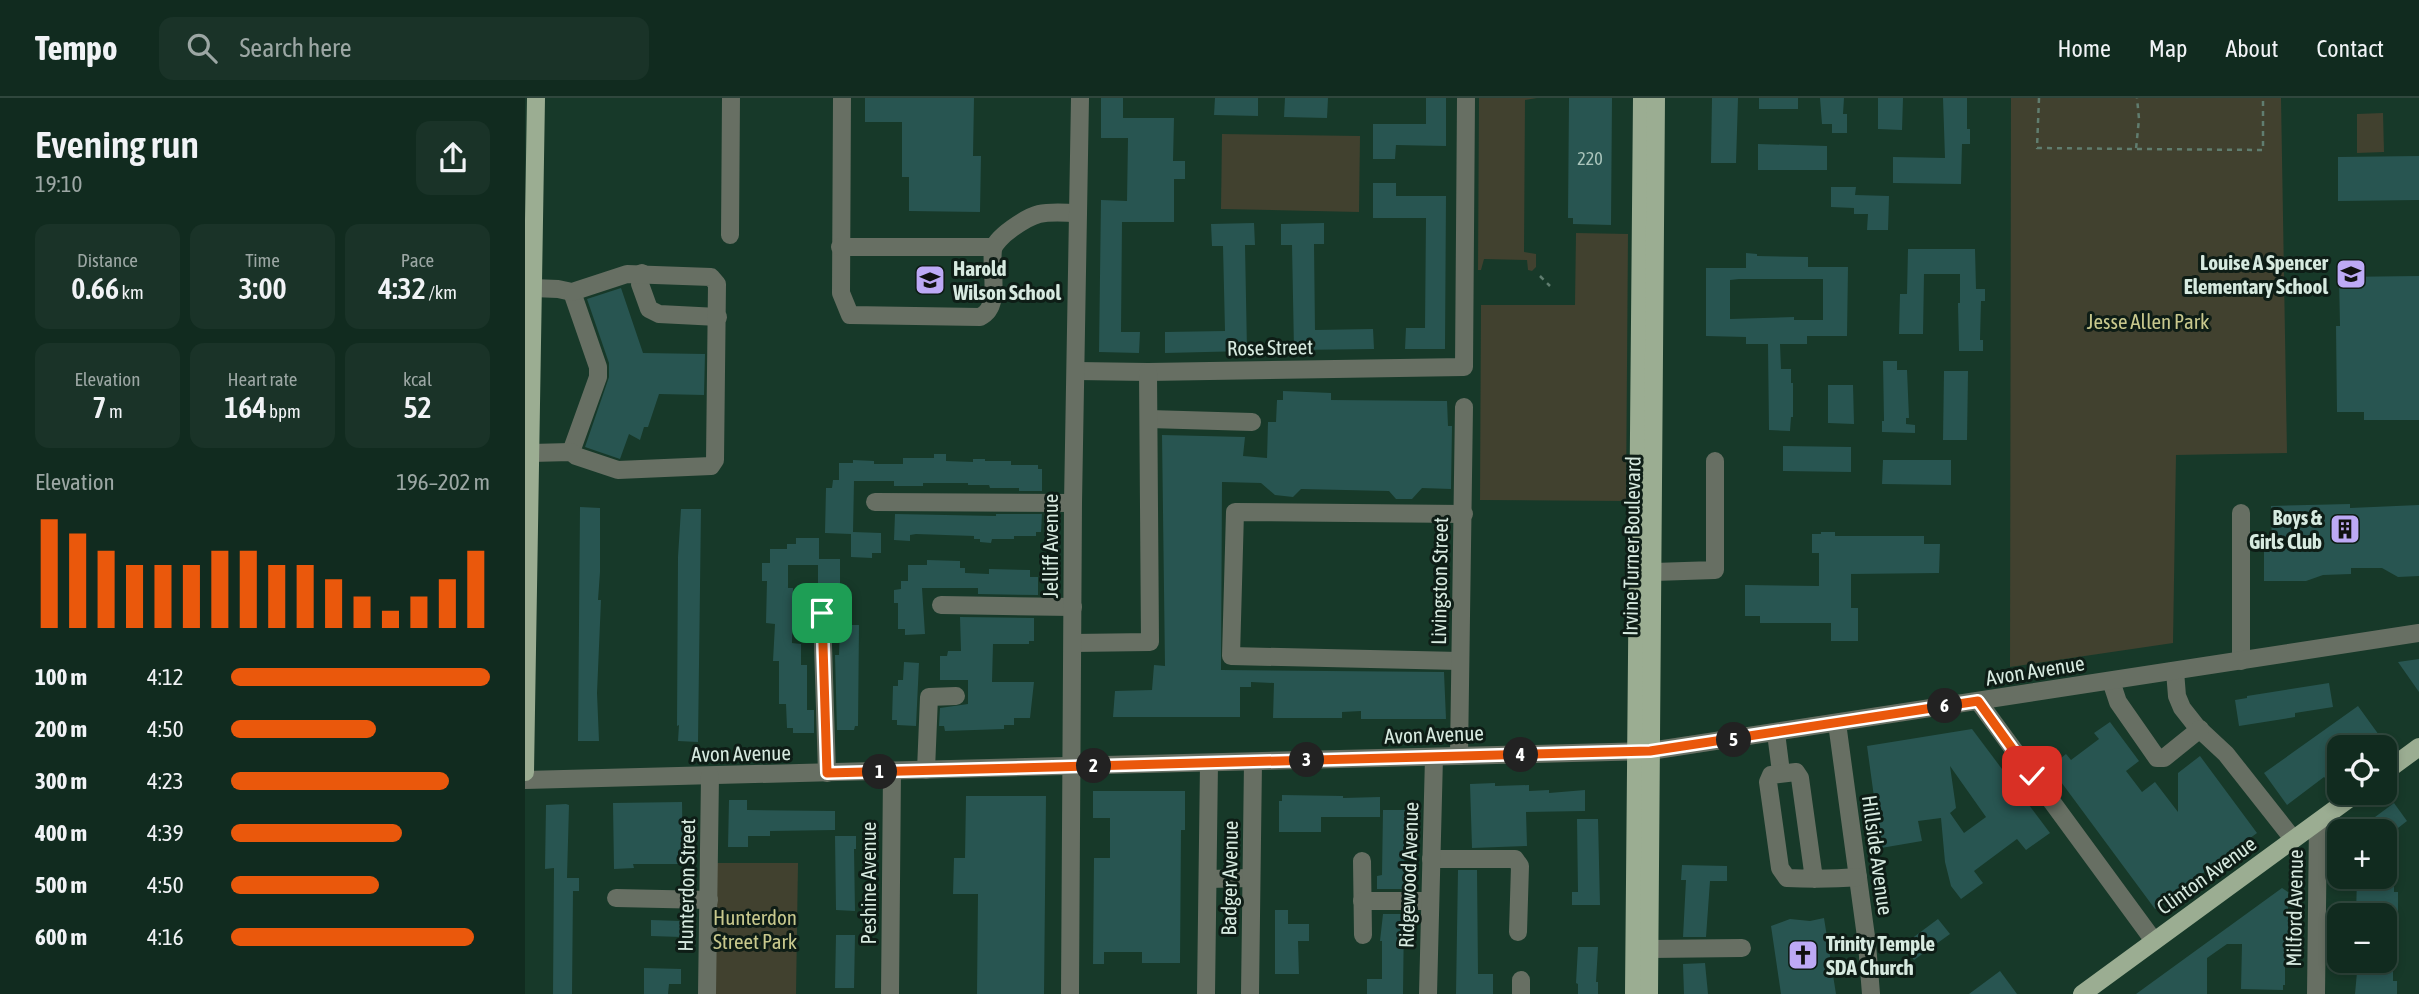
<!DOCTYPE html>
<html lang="en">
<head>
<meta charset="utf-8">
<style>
  body { margin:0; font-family:"Asap Condensed",sans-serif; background:#1a3328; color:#f1f3f6; height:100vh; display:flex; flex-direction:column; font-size:26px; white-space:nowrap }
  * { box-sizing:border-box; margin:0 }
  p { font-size:23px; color:#9ca7a4 }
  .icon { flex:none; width:38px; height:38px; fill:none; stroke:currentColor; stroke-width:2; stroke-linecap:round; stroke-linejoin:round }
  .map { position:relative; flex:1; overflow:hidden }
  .panel { display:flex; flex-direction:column; background:#112b1f; width:525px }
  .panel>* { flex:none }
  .buttons { position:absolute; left:1802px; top:637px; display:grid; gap:14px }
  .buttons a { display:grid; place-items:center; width:70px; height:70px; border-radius:14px; background:#112b1f; box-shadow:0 4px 10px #0003,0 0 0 2px #30473d; font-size:35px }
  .pin { position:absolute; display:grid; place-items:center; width:60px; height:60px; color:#fff; margin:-30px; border-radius:14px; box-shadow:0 4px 10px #0006 }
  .km { position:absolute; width:35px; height:35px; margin:-18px; border-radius:50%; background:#222; color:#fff; font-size:19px; line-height:35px; text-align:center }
  .round { display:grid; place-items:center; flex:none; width:74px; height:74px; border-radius:14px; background:#1a3328 }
  .overview { display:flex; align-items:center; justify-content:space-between; height:119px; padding:0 35px }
  h1 { font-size:38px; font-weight:600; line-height:52px }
  .metrics { display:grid; grid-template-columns:repeat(3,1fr); gap:10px; height:119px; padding:7px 35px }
  .metrics div { display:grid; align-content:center; border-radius:14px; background:#1a3328; text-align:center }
  .metrics b { font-size:30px; font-weight:600 }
  .metrics small { font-size:19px; font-weight:400 }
  .metrics p { font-size:19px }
  .chart { height:196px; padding:14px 35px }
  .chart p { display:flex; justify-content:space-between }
  .chart svg { width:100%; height:126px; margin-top:7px; stroke:#ea580c; stroke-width:6 }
  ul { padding:0 35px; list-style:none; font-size:23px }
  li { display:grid; grid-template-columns:112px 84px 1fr; align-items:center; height:52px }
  li i { height:18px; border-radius:9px; background:#ea580c }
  header { display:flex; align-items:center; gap:42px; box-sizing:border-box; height:98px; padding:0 35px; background:#112b1f; border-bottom:2px solid #30473d }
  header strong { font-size:33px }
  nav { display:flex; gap:38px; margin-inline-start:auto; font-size:24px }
  .search { width:490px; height:63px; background:#1a3328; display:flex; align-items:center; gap:18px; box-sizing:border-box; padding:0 24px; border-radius:14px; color:#9ca7a4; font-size:26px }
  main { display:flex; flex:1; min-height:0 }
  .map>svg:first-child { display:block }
</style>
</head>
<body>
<header>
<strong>Tempo</strong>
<div class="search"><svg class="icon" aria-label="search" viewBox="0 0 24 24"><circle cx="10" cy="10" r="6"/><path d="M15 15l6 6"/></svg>Search here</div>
<nav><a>Home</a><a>Map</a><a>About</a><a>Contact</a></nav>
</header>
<main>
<section class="panel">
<div class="overview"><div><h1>Evening run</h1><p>19:10</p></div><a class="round"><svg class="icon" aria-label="share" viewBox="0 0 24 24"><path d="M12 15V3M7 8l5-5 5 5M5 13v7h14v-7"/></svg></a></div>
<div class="metrics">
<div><p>Distance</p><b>0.66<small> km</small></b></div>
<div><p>Time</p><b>3:00</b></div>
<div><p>Pace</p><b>4:32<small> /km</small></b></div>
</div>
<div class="metrics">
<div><p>Elevation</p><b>7<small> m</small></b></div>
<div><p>Heart rate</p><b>164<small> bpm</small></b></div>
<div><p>kcal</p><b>52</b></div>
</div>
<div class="chart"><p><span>Elevation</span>196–202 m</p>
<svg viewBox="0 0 160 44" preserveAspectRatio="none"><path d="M5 44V6M15 44V11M25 44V17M35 44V22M45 44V22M55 44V22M65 44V17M75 44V17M85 44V22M95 44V22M105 44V27M115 44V33M125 44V38M135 44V33M145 44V27M155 44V17"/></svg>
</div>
<ul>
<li><b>100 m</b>4:12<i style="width:100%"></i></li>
<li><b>200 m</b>4:50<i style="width:56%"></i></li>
<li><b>300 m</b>4:23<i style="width:84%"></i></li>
<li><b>400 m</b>4:39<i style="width:66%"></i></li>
<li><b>500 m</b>4:50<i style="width:57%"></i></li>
<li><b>600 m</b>4:16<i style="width:94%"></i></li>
</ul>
</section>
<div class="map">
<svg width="1894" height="896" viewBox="0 0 1894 896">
  <rect width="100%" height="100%" fill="#173929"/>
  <!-- green -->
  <g fill="#41412f">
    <polygon points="954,0 1012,0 1000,2 999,154 1011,156 1011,169 1007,173 1003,172 1002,162 959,161 956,172 953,172"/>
    <polygon points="1486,0 1756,0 1762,355 1651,357 1648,545 1485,569"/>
    <polygon points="1858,15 1859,54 1832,55 1832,16"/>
    <polygon points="697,36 835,38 834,114 696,111"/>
    <polygon points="1051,135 1103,136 1101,403 955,402 956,207 1050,207"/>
    <polygon points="188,765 273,765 271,896 188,896"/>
  </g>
  <!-- building -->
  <g fill="#285551" fill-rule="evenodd">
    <polygon points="340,0 449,0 448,58 456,58 455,114 384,113 384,79 377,79 377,24 340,24"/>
    <polygon points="576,0 598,0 598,20 649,20 648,63 660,63 660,81 649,81 649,124 597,124 596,234 615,234 614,255 574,254 576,102 602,103 603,40 576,40"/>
    <polygon points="690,0 733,0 733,18 689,17"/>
    <polygon points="760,0 803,0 802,20 759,19"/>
    <polygon points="901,0 921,0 921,48 871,47 870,61 848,61 848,26 901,26"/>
    <polygon points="1044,0 1087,0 1086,127 1048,126 1048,120 1043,120"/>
    <polygon points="1187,0 1213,0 1211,65 1186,65"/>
    <rect x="1234" y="0" width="39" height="11"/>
    <polygon points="1295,0 1319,0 1318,16 1322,16 1322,35 1307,35 1307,26 1297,26"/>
    <polygon points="1353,0 1378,0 1377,32 1353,31"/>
    <polygon points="1418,0 1442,0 1442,31 1445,31 1445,46 1437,46 1436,86 1368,85 1368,59 1420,60"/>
    <polygon points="1233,46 1302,48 1302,72 1233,72"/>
    <polygon points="1894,58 1894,102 1813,103 1813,59"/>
    <polygon points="848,85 871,85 871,98 921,98 920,251 880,251 881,230 900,230 901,120 848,120"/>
    <polygon points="1306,89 1331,89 1330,97 1364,98 1363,132 1342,132 1343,116 1329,116 1329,110 1306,109"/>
    <polygon points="729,125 730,147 720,147 722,253 640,255 640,234 700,233 698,148 687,148 686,126"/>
    <polygon points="799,125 799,146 789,146 790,232 848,231 849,251 769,252 767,147 756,147 756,126"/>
    <polygon points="1383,151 1450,151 1451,191 1460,191 1460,203 1456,203 1455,242 1458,242 1458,253 1434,253 1433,205 1435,205 1435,176 1399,176 1398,236 1374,236 1375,196 1382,196"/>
    <path d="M1221,155l11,1v2l51,1v10h40l-1,69h-40v8h-27l1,25h10v14h2v34h-2l-1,14 -21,-1 -1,-86h-22v-7l-40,-1v-68h40zM1214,181h84v41h-29v-3l-64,2v-39z"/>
    <polygon points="1894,178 1894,322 1839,322 1839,314 1812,314 1811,228 1815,228 1814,179"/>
    <polygon points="96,190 118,255 180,256 179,297 134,296 123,329 119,329 115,342 104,336 95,361 60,349 84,279 84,265 62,201"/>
    <polygon points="1358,263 1372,263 1372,272 1382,272 1384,320 1381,320 1381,326 1390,327 1390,335 1357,334 1357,323 1359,323"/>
    <polygon points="1419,273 1443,273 1442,342 1418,342"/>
    <polygon points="1303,287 1328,287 1329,326 1303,325"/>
    <polygon points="758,293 806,295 806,302 922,303 923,328 927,328 926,391 897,390 887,401 871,401 864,393 776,391 768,399 750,397 736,385 697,384 696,572 919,574 921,621 836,621 836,613 817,614 817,620 748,620 749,585 726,584 726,589 715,589 715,619 588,619 590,593 627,592 629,567 640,568 637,337 720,339 718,358 742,360 743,324 751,324 752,302 758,302"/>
    <polygon points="1258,348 1326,349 1326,374 1258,373"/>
    <polygon points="409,356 421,356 421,363 448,364 448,361 460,361 460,363 486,363 486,367 513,367 513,371 517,371 517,393 494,393 494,390 465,390 464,387 443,387 443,385 398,385 398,388 369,388 369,383 329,383 328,434 356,435 356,455 347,455 347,460 326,459 326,436 300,435 301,390 307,390 308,382 314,382 314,365 328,365 328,362 349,363 349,366 378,366 378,360 409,360"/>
    <polygon points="1358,362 1426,362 1426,387 1357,386"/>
    <polygon points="1825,406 1825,410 1894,407 1894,478 1873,479 1857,470 1826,470 1826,476 1798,477 1781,483 1739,483 1739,453 1747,453 1746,408"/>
    <polygon points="55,409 75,410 75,474 73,502 76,502 72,595 74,643 53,643"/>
    <polygon points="156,411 176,411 173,644 153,643 154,627 152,628 153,459"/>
    <polygon points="370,416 471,418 471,416 517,416 516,434 511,434 511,438 489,438 489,441 467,441 466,445 455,444 455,441 449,441 449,438 391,436 385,437 385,443 369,442"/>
    <polygon points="1296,434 1310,434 1310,438 1399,438 1399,446 1415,446 1414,475 1326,476 1326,510 1333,510 1333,543 1306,543 1306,525 1235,525 1235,518 1220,518 1220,487 1294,488 1294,455 1287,455 1287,436 1296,436"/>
    <polygon points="271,440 294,440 294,461 315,461 315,488 293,488 293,467 263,467 263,490 268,490 267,545 276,546 276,567 282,567 282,612 289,612 289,635 268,635 268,630 262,630 261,606 254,606 254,563 248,563 250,526 241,525 242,483 237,483 237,465 245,465 245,451 262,451 262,446 271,446"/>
    <polygon points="402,462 435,463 435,470 440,470 440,475 464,476 464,471 505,472 505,479 513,479 513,497 453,496 453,490 397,490 400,536 380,537 380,531 373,531 373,505 369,505 369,492 376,491 376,483 383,483 383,467 402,467"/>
    <polygon points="435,519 509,520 509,543 504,543 504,546 468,546 467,584 509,584 505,620 489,620 489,627 479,627 479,631 420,633 419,628 414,628 415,610 443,606 443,582 415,582 415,558 422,558 423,553 436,553"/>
    <polygon points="315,527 334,527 333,628 330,628 329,632 312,632 310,557 314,557"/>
    <polygon points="1894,561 1894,594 1873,564"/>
    <polygon points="379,564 394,565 391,628 372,627 372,622 367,622 368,588 373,588 373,582 378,582"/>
    <polygon points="1804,585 1808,609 1770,615 1770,619 1714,628 1710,602 1722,600 1722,598"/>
    <polygon points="1833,608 1859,644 1851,649 1815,649 1815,671 1801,681 1799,679 1762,707 1739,675"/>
    <polygon points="1585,624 1614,663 1601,673 1617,694 1630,684 1653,714 1653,675 1675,658 1732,735 1630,811 1525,669 1541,656 1546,662 1574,641 1569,635"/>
    <path d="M1447,631l78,104 -24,17 -9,-11 -43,32 9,12 -22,16 -10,-13 -6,-24 -4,-44 -23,3 4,20 -41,7 -14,-102zM1425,668l36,51 -22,16 -14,-20 6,-5z"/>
    <polygon points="970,685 970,688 1004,687 1004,693 1024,692 1024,695 1060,692 1060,713 1001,714 1002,748 947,750 945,686"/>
    <polygon points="568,693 660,693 660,732 656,732 655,865 617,865 617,854 579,854 579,866 568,866 569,760 585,760 585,720 568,720"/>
    <polygon points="757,697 818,698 818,700 855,699 855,719 796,719 796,734 754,734 754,703 757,703"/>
    <polygon points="441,698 521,698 519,896 452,896 453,796 428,796 429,760 440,760"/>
    <polygon points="204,702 222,702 222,712 310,713 310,732 245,733 245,738 223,738 223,749 203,749"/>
    <polygon points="157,704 158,766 108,766 109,770 89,771 88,705"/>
    <polygon points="1869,705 1882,723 1864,737 1850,719"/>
    <polygon points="41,706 44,707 42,780 54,780 54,793 48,793 47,896 28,896 29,770 20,771 21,707"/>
    <polygon points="858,712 880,712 879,791 852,791 852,778 857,777"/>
    <polygon points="1052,721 1073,721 1075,807 1047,807 1047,794 1053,794"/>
    <polygon points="310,738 331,738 331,751 329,751 330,813 311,812"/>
    <polygon points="1157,767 1202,768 1202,783 1185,783 1181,839 1158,839 1161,782 1156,782"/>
    <polygon points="933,772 952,772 953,876 968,876 968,896 931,896"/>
    <polygon points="1832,779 1869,779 1869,794 1873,794 1873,829 1860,829 1860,817 1831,817"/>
    <polygon points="1757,790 1763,794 1763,846 1760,846 1760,887 1758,887 1758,892 1716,891 1717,846 1702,846 1682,860 1682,896 1611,896"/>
    <polygon points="750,812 763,812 763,826 784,826 784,843 773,843 774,876 750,876"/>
    <polygon points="858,816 879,816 878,896 842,896 842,881 857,881 857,843 855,843"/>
    <polygon points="1299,820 1311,896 1256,896 1246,828 1265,821 1285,823"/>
    <polygon points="1413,821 1425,836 1389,862 1378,847"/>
    <polygon points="126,822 156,823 156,839 126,838"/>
    <polygon points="311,837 330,837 329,890 310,890"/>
    <polygon points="1053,849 1073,849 1071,884 1073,884 1073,896 1053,896 1053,886 1051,885"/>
    <polygon points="1833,863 1868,863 1868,883 1872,883 1872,896 1830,896"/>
    <polygon points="1180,865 1183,896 1159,896 1158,866"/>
    <polygon points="119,870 156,871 156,886 144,886 143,896 119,896"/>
    <polygon points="1475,873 1492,896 1444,896"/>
  </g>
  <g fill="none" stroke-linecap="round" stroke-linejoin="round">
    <!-- path -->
    <g stroke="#607d6f" stroke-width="2.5" stroke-dasharray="5 5" stroke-linecap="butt">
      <polyline points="1514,0 1512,50 1611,51 1614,21 1612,0"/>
      <polyline points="1612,51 1738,52 1738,0"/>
      <polyline points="1015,178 1025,188"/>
    </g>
    <!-- minor -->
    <g stroke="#676f63" stroke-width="18">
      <path d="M317,0l-1,195 9,22 130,2c22,-10 10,-47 13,-67 2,-13 34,-33 46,-36 13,-3 27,-1 39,-1"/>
      <polyline points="205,137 206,0"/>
      <polyline points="315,149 468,149"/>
      <polyline points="117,175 115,186 124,211 134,216 193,219"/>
      <polyline points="552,273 623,274 939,269 941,0"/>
      <polyline points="624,321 727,324"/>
      <polyline points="46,354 73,279 73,269 47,194"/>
      <polyline points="6,355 46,354 51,358 93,372 186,368 190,362 192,186 186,179 102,176 47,194 33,191 8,190"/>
      <polyline points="350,404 548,405"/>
      <polyline points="1129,474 1190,472 1190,363"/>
      <polyline points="416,507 548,509"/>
      <polyline points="297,515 302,675"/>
      <polyline points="548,545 625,544 623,274"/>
      <polyline points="935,563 706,558 710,414 939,416"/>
      <polyline points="1716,563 1716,415"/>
      <polyline points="1650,573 1652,598 1657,610 1672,629 1701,656 1768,741"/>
      <polyline points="1586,583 1593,604 1632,660 1639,660 1675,631"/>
      <polyline points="1453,603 1629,843"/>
      <polyline points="1312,625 1342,846 1346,896"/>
      <polyline points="1251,635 1256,674"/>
      <polyline points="934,658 939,309"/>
      <polyline points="401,672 404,599 431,598"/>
      <polyline points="0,682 1125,653 1894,535"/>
      <polyline points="906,761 990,761 995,768 993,834"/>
      <polyline points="837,763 838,837"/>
      <polyline points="683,781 726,780"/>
      <path d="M1289,781l-14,-101 -4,-6 -25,3 -3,7 12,86 7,10c24,1 47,1 71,-1"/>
      <polyline points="91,800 184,802"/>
      <polyline points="837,803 905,803"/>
      <polyline points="1125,851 1217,850"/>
      <polyline points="182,896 185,678"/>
      <polyline points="365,896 367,673"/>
      <polyline points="545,896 548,405 555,0"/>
      <polyline points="681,896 684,665"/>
      <polyline points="725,896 728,664"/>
      <polyline points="903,896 909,659"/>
      <polyline points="996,896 996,882"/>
      <polyline points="1791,896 1793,724"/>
    </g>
    <!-- major -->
    <g stroke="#9bad92" stroke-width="18">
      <polyline points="0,674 11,0"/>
      <polyline points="1860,674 1894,649"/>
      <polyline points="1109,896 1117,0"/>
      <polyline points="1124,896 1131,0"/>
      <polyline points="1557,896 1832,695"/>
    </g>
  </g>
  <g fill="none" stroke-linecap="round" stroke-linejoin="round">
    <!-- route casing -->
    <g stroke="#fff" stroke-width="14">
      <polyline id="route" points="297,515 302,675 1125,653 1453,603 1507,678"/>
    </g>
    <!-- route -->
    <use href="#route" stroke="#ea580c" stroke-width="9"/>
  </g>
  <!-- icons -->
  <defs>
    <g id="school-square" transform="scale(1.575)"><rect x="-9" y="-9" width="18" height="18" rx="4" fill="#bda9f5" stroke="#0e1d16"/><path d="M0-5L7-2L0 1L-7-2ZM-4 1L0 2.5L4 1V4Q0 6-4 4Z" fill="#111"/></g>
    <g id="building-square" transform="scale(1.575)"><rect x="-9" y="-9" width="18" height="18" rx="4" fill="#bda9f5" stroke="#0e1d16"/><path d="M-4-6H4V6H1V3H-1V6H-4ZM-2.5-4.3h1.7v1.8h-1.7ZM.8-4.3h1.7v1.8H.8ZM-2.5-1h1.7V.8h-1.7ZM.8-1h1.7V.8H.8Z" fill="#111"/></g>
    <g id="church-square" transform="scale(1.575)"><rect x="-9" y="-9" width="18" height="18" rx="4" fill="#bda9f5" stroke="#0e1d16"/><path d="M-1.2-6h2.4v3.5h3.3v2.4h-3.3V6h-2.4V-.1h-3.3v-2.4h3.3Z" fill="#111"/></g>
  </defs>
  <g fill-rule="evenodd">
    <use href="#school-square" x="1826" y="176"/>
    <use href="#school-square" x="405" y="182"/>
    <use href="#building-square" x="1820" y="431"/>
    <use href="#church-square" x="1278" y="857"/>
  </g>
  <g text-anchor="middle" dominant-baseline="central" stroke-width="6" stroke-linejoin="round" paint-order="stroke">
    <!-- number labels -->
    <g font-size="18" fill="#abc5bc">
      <text x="1065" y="60">220</text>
    </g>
    <!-- poi labels -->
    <g font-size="21" font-weight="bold" fill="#d7eae0" stroke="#0e1d16" text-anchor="end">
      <text x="1803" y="164">Louise A Spencer<tspan x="1803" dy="24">Elementary School</tspan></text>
      <text x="428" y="170" text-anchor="start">Harold<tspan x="428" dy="24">Wilson School</tspan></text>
      <text x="1797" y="419">Boys &amp;<tspan x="1797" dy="24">Girls Club</tspan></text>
      <text x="1301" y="845" text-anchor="start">Trinity Temple<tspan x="1301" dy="24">SDA Church</tspan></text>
    </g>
    <!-- park labels -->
    <g font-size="21" fill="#c8c88d" stroke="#0e1d16">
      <text x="1623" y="223">Jesse Allen Park</text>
      <text x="230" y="819">Hunterdon<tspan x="230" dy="24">Street Park</tspan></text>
    </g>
    <!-- street labels -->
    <g font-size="21" fill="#d7eae0" stroke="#0e1d16">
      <text transform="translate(745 249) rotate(-1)">Rose Street</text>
      <text transform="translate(525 448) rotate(-90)">Jelliff Avenue</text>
      <text transform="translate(1106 448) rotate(-89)">Irvine Turner Boulevard</text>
      <text transform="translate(914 483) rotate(-89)">Livingston Street</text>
      <text transform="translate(1510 572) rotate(-9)">Avon Avenue</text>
      <text transform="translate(909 636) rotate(-2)">Avon Avenue</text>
      <text transform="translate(216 655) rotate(-1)">Avon Avenue</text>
      <text transform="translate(1353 757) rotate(82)">Hillside Avenue</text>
      <text transform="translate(883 777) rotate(-88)">Ridgewood Avenue</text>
      <text transform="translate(1681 777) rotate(-36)">Clinton Avenue</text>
      <text transform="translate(704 780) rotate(-89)">Badger Avenue</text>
      <text transform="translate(343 785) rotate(-90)">Peshine Avenue</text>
      <text transform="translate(161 787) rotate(-89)">Hunterdon Street</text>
      <text transform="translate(1769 810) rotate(-89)">Milford Avenue</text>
    </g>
  </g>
</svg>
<div class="buttons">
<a><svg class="icon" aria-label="locate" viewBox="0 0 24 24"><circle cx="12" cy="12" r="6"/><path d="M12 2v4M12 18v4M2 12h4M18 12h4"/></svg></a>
<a>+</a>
<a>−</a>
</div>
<div class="pin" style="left:297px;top:515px;background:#1e9e55"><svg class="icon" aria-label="arrive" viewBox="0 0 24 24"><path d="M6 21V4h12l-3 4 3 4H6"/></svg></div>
<div class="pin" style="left:1507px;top:678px;background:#d93025"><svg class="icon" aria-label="check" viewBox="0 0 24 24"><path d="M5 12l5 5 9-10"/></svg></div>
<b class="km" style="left:355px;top:674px">1</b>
<b class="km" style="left:569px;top:668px">2</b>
<b class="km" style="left:782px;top:662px">3</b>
<b class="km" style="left:996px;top:657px">4</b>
<b class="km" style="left:1209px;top:642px">5</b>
<b class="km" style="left:1420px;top:608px">6</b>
</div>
</main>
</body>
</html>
